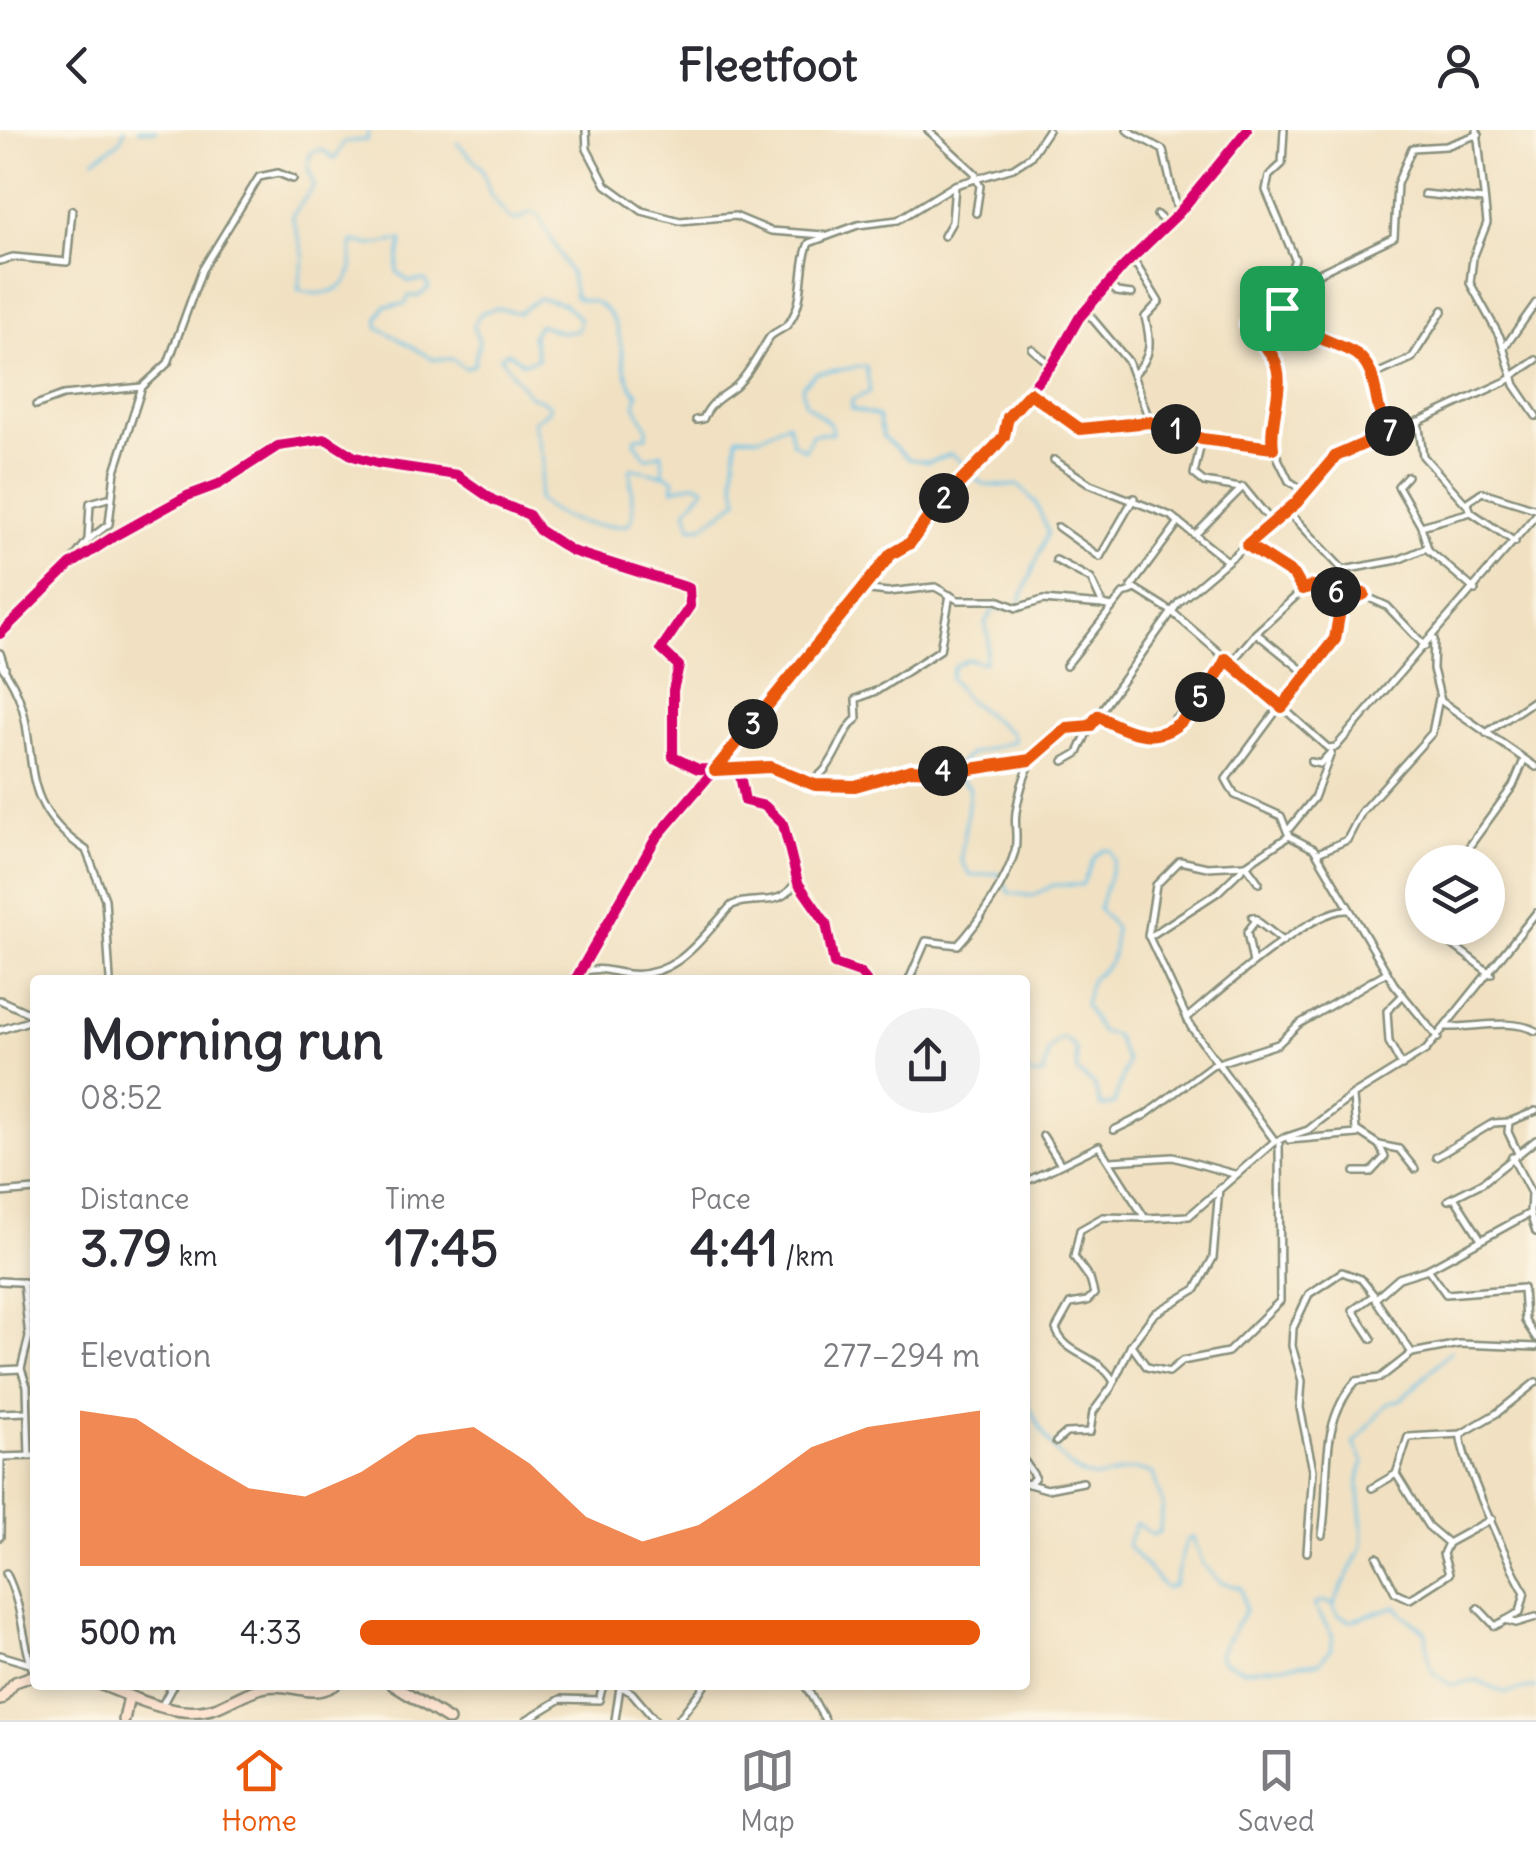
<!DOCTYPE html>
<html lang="en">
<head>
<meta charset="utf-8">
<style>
  body { margin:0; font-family:Delius,sans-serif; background:#f2f2f3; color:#2b2b33; height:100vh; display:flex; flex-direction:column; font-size:38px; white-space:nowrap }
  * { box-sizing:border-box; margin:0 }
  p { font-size:32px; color:#7c7c81 }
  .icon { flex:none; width:55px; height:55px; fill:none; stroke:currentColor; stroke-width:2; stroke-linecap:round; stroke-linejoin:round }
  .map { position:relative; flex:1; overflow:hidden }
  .details { position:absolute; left:30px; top:845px; width:1000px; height:715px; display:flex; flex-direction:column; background:#fff; border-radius:10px; box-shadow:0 5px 15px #0003 }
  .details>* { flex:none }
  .buttons { position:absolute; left:1405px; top:715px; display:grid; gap:20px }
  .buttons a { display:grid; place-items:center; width:100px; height:100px; border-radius:50%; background:#fff; box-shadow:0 5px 15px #0003; font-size:50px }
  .pin { position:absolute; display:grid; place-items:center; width:85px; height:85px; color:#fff; margin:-42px; border-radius:20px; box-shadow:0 5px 15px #0006 }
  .km { position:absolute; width:50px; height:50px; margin:-25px; border-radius:50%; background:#222; color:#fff; font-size:28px; line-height:50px; text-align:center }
  .round { display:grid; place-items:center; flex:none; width:105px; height:105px; border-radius:52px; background:#f2f2f3 }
  .headline { display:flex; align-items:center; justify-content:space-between; height:170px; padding:0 50px }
  h1 { font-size:55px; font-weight:700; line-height:75px }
  .metrics { display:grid; grid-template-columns:repeat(3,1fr); gap:15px; height:170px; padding:10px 50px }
  .metrics div { display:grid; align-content:center }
  .metrics b { font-size:50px; font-weight:700 }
  .metrics small { font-size:28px; font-weight:400 }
  .metrics p { font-size:28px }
  .chart { height:280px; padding:20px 50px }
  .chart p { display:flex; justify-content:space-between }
  .chart svg { width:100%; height:180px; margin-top:10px; fill:#ea580c; opacity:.7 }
  ul { padding:0 50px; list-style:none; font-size:32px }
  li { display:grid; grid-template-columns:160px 120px 1fr; align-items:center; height:75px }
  li i { height:25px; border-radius:12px; background:#ea580c }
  header { display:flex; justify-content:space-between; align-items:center; height:130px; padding:0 50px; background:#fff; font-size:45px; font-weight:700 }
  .menu { display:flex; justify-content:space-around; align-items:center; height:140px; border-top:2px solid #e1e1e2; background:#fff; font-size:28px; color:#7c7c81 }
  .menu a { display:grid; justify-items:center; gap:5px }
  .menu .active { color:#ea580c }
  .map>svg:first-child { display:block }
</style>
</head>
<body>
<header><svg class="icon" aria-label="back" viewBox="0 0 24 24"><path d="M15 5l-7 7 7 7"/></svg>Fleetfoot<svg class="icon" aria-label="person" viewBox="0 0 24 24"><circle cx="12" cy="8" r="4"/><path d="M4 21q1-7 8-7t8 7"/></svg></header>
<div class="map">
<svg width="1536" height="1590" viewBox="0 0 1536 1590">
  <rect width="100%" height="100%" fill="#fcf5e5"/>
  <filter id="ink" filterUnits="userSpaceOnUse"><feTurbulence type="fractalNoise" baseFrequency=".01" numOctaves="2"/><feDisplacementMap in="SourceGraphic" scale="20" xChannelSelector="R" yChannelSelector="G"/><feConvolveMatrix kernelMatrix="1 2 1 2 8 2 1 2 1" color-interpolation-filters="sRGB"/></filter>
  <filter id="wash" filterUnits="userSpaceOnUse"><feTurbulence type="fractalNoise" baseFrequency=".0048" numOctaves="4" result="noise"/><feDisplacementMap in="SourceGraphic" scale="40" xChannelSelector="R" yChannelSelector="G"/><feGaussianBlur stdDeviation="2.25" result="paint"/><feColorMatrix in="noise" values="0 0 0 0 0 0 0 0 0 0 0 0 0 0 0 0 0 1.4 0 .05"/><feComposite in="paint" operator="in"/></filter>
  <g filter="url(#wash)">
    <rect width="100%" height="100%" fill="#f1e1c2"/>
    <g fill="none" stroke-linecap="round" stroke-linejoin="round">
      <!-- stream -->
      <g stroke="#6cc2e8" stroke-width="2.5">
        <polyline points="138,0 156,0"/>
        <path d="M368,0l-1,10 -23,2 -9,17 -14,-10 -11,5 -2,13 6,19 -22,30 12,41 -6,32c19,10 52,3 54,-22 1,-9 -2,-16 1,-25l18,3 31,-5 -5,32 12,10 16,-2 4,8 -10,8h-10l-4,8 -20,2 -7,12v9l55,32h19l13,9 9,-3 5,-24 -6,-16 8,-12 16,-5 22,5 20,-15 25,6 16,15 -3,12 -17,1 -21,-8 -7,11 6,24 -15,4 -15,-11 -8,5 29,38 20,9v6l-16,11 10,40 -5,39c23,23 58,28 90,25l5,-9 -3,-48 33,7"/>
        <path d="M457,13l25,25 8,26 19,24 10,2 11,-8 8,3 33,60 4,22c8,5 15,2 23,7 33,21 16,66 40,90l-3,11 12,22v9l-11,1 -1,5 11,16 16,-5 1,20 11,6 -2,10 25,-6 8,5 -19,22 5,17 12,-1 35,-26 -4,-23 3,-41 22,1 29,-15 4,20 13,8 7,-16 21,-1 -3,-9 -25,-21 -3,-17 14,-13 50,-7 4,26 -18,8 -1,9 27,7 5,21 26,22 20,3 22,-8c35,23 13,36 67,31l18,18 12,29 -30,75"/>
        <polyline points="94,29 118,13 125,0"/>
        <polyline points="954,638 970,624 1014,611 1012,604 966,569 950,548 954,536 968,529 984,533 989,508 985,492 994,479 1010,478"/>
        <path d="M954,645l16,13 -9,72 10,16 27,-3 12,20 22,3 21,-11h29l12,-27 10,-8h6l4,10 -15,49 16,19c-2,30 0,34 -24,51l-6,26 16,27 14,3 12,27 -13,42 -13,3 -7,-22 -17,-13 -1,-23 -10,-10h-7l-11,12 -4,23 -12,2 -7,-7"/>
        <path d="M1025,1257c1,26 38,87 67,90 22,3 35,-15 61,-3l10,32 -4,26 -7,3 -16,-12 -9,22 39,44 8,-4 12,-44 7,-4 10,27 17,18 21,6 4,23 -26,43 2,6 24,10 75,-8 11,-14 2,-12 -19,-31 7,-4 12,3"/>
        <path d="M1334,1473c4,-9 27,-51 28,-57 5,-28 -11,-59 2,-83l-10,-19 33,-40 15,-5 49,-48"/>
        <path d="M1333,1475l5,10 13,6 45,-15c8,13 20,15 30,27 3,26 -2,37 25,52l26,-5 28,13 31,-6"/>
      </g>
    </g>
  </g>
  <g filter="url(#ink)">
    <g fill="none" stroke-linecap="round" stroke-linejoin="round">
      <!-- street casing -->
      <g stroke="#888f7b" stroke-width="10">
        <g id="street">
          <polyline points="586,0 587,19 606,55 642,81 680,91 735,86 771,101 824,105"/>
          <polyline points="928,0 976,44"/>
          <polyline points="1127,0 1163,20 1178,84"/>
          <path d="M1284,0l-2,34 -13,12 -3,14 29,69 -13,33v16c19,30 59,28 79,52 19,21 14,57 30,72"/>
          <polyline points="1477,0 1487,93 1473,128 1470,153 1500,207 1515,255 1536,286"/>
          <polyline points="975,46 980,56 976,83"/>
          <polyline points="1424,64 1483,70"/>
          <polyline points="1157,85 1168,95"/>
          <polyline points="944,106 952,92 955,55"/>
          <polyline points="0,131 13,127 67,132 72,80"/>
          <path d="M1127,133l10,3 22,36 -14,15c6,23 8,39 -11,57"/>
          <polyline points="1110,155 1117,162 1132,164"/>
          <polyline points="1086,181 1128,231 1150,292"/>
          <polyline points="1504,218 1536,173"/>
          <polyline points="1032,219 1051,235"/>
          <polyline points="1372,246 1412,228 1443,180"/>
          <polyline points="1512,246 1536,230"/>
          <polyline points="1032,260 1053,236"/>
          <polyline points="1030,263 1080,299 1150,292 1202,309 1271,317"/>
          <polyline points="36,275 63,265 142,257"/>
          <path d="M696,290l7,-1c8,-18 18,-21 32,-32 14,-13 24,-33 34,-49 5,-7 13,-7 19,-14 19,-24 10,-57 21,-81l49,-18 40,-5 57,-35 58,-17 17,-11 18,-27"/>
          <polyline points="1418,291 1423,326 1466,374"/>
          <polyline points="1202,309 1194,344 1204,352 1240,358"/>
          <polyline points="1054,330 1090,354 1171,386 1226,430"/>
          <polyline points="1407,346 1398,356 1421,396"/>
          <polyline points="1306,362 1289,351 1273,318 1277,242 1274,229 1247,194 1248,189 1296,154 1394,107 1397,54 1412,18 1446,16 1479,4"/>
          <polyline points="1287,380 1343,440 1398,430 1426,418 1475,460"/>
          <polyline points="1471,382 1467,372 1482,362 1536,379"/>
          <polyline points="1058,397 1100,427 1134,368"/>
          <polyline points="1196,404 1243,357 1271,391"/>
          <polyline points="88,410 90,373 108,368"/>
          <polyline points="1247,415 1294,445 1302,459"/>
          <polyline points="1428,419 1421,396 1471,382 1515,412"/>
          <polyline points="1056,430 1091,449 1103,475 1112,477"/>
          <polyline points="71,432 88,410 109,394 115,341 142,257 168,233 202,140 259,47 278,43 293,49"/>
          <polyline points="1131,457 1179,392"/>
          <polyline points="861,459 888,462 935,457 958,470 997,470 1017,478 1043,470 1103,475"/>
          <polyline points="1256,503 1307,544"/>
          <polyline points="0,504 70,435 113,407 187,366 219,354 278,316 326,309 353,326 377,333 457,345 493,370 529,385 539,400 572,421 689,458 690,476 661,519 679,536 673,560 673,627 698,639 739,640 745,671 765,676 783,694 798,753 826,793 834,834 860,843 866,850"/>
          <polyline points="1434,509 1433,539 1441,571 1536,637"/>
          <polyline points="0,523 5,538"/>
          <polyline points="1231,533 1256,503 1307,456 1333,463 1345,457 1387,476 1425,516"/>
          <path d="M0,534c54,70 0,129 86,186l19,49 5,81"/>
          <polyline points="1066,536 1123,464 1136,459 1171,481 1282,577 1335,509 1341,473 1364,464"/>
          <path d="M1098,586c26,15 71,30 90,0"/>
          <polyline points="1175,588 1192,582 1225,529"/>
          <polyline points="1486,603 1536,569"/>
          <polyline points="1064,631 1078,623 1090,596"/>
          <polyline points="1311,632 1320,634 1331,622"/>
          <path d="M739,640c13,-1 28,-5 40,-2 9,2 21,15 29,13 26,-6 33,-52 49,-62l-1,-20 22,-9 62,-40 10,-55"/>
          <polyline points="807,652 855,656 911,639 951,642 1030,629"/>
          <polyline points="1289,699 1314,668 1331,623"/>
          <polyline points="1289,706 1314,719 1394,854 1438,908"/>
          <polyline points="1318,723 1347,710 1362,681 1432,603 1439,568"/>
          <polyline points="1458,732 1513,656 1524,630"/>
          <polyline points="1422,782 1422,790"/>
          <polyline points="1252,787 1283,811"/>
          <polyline points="1431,798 1491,844"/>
          <polyline points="1148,806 1156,755 1180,731 1207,737 1246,735 1259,753"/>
          <polyline points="1253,833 1247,802 1257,789"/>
          <path d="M582,842c20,-6 27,0 46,2 50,5 74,-38 104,-69 23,-10 49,5 64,-24"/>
          <polyline points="575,850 656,708 810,528 891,423 910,413 935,377 1001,310 1008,287 1054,232 1079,188 1123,137 1178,84 1247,0"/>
          <path d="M909,850l17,-39 32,4c22,-24 48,-63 57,-94 3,-14 -1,-26 1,-39 8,-48 23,-79 74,-86l89,-124 117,-99 40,-46 12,-8 24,-6 141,-65"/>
          <polyline points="0,870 35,886"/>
          <path d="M1187,888c30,-25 126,-111 161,-108"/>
          <path d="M1447,897c27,1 64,-9 89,4"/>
          <polyline points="0,900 35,889"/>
          <polyline points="1402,936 1389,912 1387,881 1403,865"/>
          <polyline points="1353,967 1356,1000 1379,1015 1385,1027 1371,1042 1355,1042"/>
          <polyline points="1114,1000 1145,985 1212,935 1278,914 1299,894 1387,842"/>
          <polyline points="1043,1006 1060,1033"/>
          <polyline points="1289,1010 1357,1004"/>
          <polyline points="1275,1011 1191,897 1149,807 1218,762 1246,735 1289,706 1281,686 1235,665 1226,649 1277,580 1282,577 1328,618 1336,617 1536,385"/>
          <polyline points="1379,1015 1399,1019 1415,1039"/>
          <polyline points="1517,1021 1508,1002 1509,992 1536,981"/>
          <polyline points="1436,1027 1493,993 1509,992"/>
          <polyline points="1512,1027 1531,1063 1530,1083 1428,1139 1399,1148 1375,1169 1412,1223 1459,1214 1536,1217"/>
          <polyline points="1111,1031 1173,1027 1234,1044"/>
          <polyline points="1025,1052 1099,1016 1145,1088 1189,1086 1275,1011 1308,1000 1353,965 1426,920 1536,783"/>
          <polyline points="0,1063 35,1060"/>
          <polyline points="1454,1067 1481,1109"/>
          <polyline points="1448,1070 1482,1053 1536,1010"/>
          <polyline points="1530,1083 1536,1102"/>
          <polyline points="1428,1139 1446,1164 1523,1158 1525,1191 1536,1208"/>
          <polyline points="0,1151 35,1153"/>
          <polyline points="23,1152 29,1207 21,1239 27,1256 29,1326"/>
          <polyline points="1131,1215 1147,1237 1169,1242 1182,1231 1228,1222 1280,1171 1279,1011"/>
          <polyline points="0,1240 21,1239"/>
          <path d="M1114,1252c-16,-29 -48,-25 -58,-53l14,-25 17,-3 7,-7 -4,-15 -16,-22 6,-27 23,-13 42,1"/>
          <polyline points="0,1283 27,1282"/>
          <path d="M1461,1304c-4,16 51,139 64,158l-5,20 -14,8"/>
          <polyline points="1056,1312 1066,1303 1090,1302 1093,1282 1111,1258 1131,1215 1154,1184 1196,1159 1213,1128 1219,1058"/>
          <polyline points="0,1327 35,1326"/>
          <polyline points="1025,1332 1035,1347 1029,1354"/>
          <polyline points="1396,1344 1428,1396 1448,1413"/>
          <polyline points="1025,1353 1047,1359 1083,1352"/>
          <polyline points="1372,1358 1396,1344 1408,1307 1461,1304 1497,1283 1536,1252"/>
          <path d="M1322,1405c9,-53 -5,-111 34,-154l24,-3 32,-25"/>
          <polyline points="0,1407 1,1326"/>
          <polyline points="1307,1422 1313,1340 1300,1278 1302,1251 1292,1216 1293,1198 1309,1164 1342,1142 1361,1149 1374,1165 1353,1180 1372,1209"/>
          <polyline points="1377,1427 1395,1462 1410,1469 1449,1444 1443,1424 1448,1413 1492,1389"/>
          <path d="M6,1443c16,32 16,62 26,95"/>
          <polyline points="1478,1478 1495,1496 1506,1490 1516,1493 1536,1487"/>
          <polyline points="0,1525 30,1534"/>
          <polyline points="618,1555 632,1563 655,1590"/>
          <polyline points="805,1555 825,1590"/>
          <polyline points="161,1577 173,1555"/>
          <polyline points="526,1590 561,1569 599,1570 603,1555"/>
          <polyline points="615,1590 620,1557"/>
          <polyline points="678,1590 705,1555"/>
        </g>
      </g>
      <!-- secondary casing -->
      <g stroke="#888f7b" stroke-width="14">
        <g id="secondary">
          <path d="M101,1555c35,13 76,35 114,23 17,-6 33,-18 51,-21 26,-5 43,13 69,-2"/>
          <polyline points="393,1555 449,1590"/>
          <polyline points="0,1570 15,1552 35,1545"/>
          <polyline points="124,1590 129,1566"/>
        </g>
      </g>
      <!-- street -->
      <use href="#street" stroke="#fff" stroke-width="5"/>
      <!-- secondary -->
      <use href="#secondary" stroke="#fde4d1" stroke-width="9"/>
      <!-- cycleway casing -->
      <g stroke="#fcf5e5" stroke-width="16">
        <g id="cycleway">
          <polyline points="0,504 70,435 113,407 187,366 219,354 278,316 326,309 353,326 377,333 457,345 493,370 529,385 539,400 572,421 689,458 690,476 661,519 679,536 673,560 673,627 698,639 739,640 745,671 765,676 783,694 798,753 826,793 834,834 860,843 866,850"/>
          <polyline points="575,850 656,708 810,528 891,423 910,413 935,377 1001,310 1008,287 1054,232 1079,188 1123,137 1178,84 1247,0"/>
        </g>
      </g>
      <!-- cycleway -->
      <use href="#cycleway" stroke="#d6006c" stroke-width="10"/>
    </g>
  </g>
  <g fill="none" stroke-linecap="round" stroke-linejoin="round" filter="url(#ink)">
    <!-- route casing -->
    <g stroke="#fff" stroke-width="20">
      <path id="route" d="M1282,162c-6,40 49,46 74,62 27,19 14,59 35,78l-55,24 -40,47 -49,42 47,30 8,14 11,-3 20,6 12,-4 19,6 -23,10 -6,35 -53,68 -56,-48c-7,17 -18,26 -27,41 -28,44 -56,42 -101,16l-8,10 -23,2 -37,32 -78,12 -41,-2 -56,16 -40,-1 -45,-18 -55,3 176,-216 19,-11 26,-36 58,-59 10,-12 4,-19 22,-24 50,36 70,-7 52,17 71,9c-5,-28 15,-65 0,-91 -7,-12 -19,-22 -26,-33l5,-11z"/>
    </g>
    <!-- route -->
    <use href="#route" stroke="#ea580c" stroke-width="12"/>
  </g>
</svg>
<div class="buttons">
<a><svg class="icon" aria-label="layers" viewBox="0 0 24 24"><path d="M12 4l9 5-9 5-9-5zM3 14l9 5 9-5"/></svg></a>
</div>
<div class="pin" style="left:1282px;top:178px;background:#1e9e55"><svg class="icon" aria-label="arrive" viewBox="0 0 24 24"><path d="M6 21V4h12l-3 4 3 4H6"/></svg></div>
<b class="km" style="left:1176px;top:299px">1</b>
<b class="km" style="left:944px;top:368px">2</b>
<b class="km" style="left:753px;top:594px">3</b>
<b class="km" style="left:943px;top:641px">4</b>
<b class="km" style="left:1200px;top:567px">5</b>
<b class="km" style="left:1336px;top:462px">6</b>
<b class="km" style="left:1390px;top:301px">7</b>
<section class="details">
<div class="headline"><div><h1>Morning run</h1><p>08:52</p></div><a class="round"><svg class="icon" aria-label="share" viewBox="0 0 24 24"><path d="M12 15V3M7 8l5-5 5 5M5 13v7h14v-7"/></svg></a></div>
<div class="metrics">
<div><p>Distance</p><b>3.79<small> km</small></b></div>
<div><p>Time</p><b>17:45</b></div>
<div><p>Pace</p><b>4:41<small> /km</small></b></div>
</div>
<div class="chart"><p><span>Elevation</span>277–294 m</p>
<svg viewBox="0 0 160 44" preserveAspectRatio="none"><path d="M0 44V6L10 8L20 17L30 25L40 27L50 21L60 12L70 10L80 19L90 32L100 38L110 34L120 25L130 15L140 10L150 8L160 6V44z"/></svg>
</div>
<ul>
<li><b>500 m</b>4:33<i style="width:100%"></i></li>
</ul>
</section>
</div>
<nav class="menu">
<a class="active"><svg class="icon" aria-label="home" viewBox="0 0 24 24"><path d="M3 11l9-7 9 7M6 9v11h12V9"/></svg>Home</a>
<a><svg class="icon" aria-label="map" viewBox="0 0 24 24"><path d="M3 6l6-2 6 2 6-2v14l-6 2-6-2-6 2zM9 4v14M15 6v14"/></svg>Map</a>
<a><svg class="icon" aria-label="saved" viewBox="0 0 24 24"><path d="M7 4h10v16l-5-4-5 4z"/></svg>Saved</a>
</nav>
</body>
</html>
